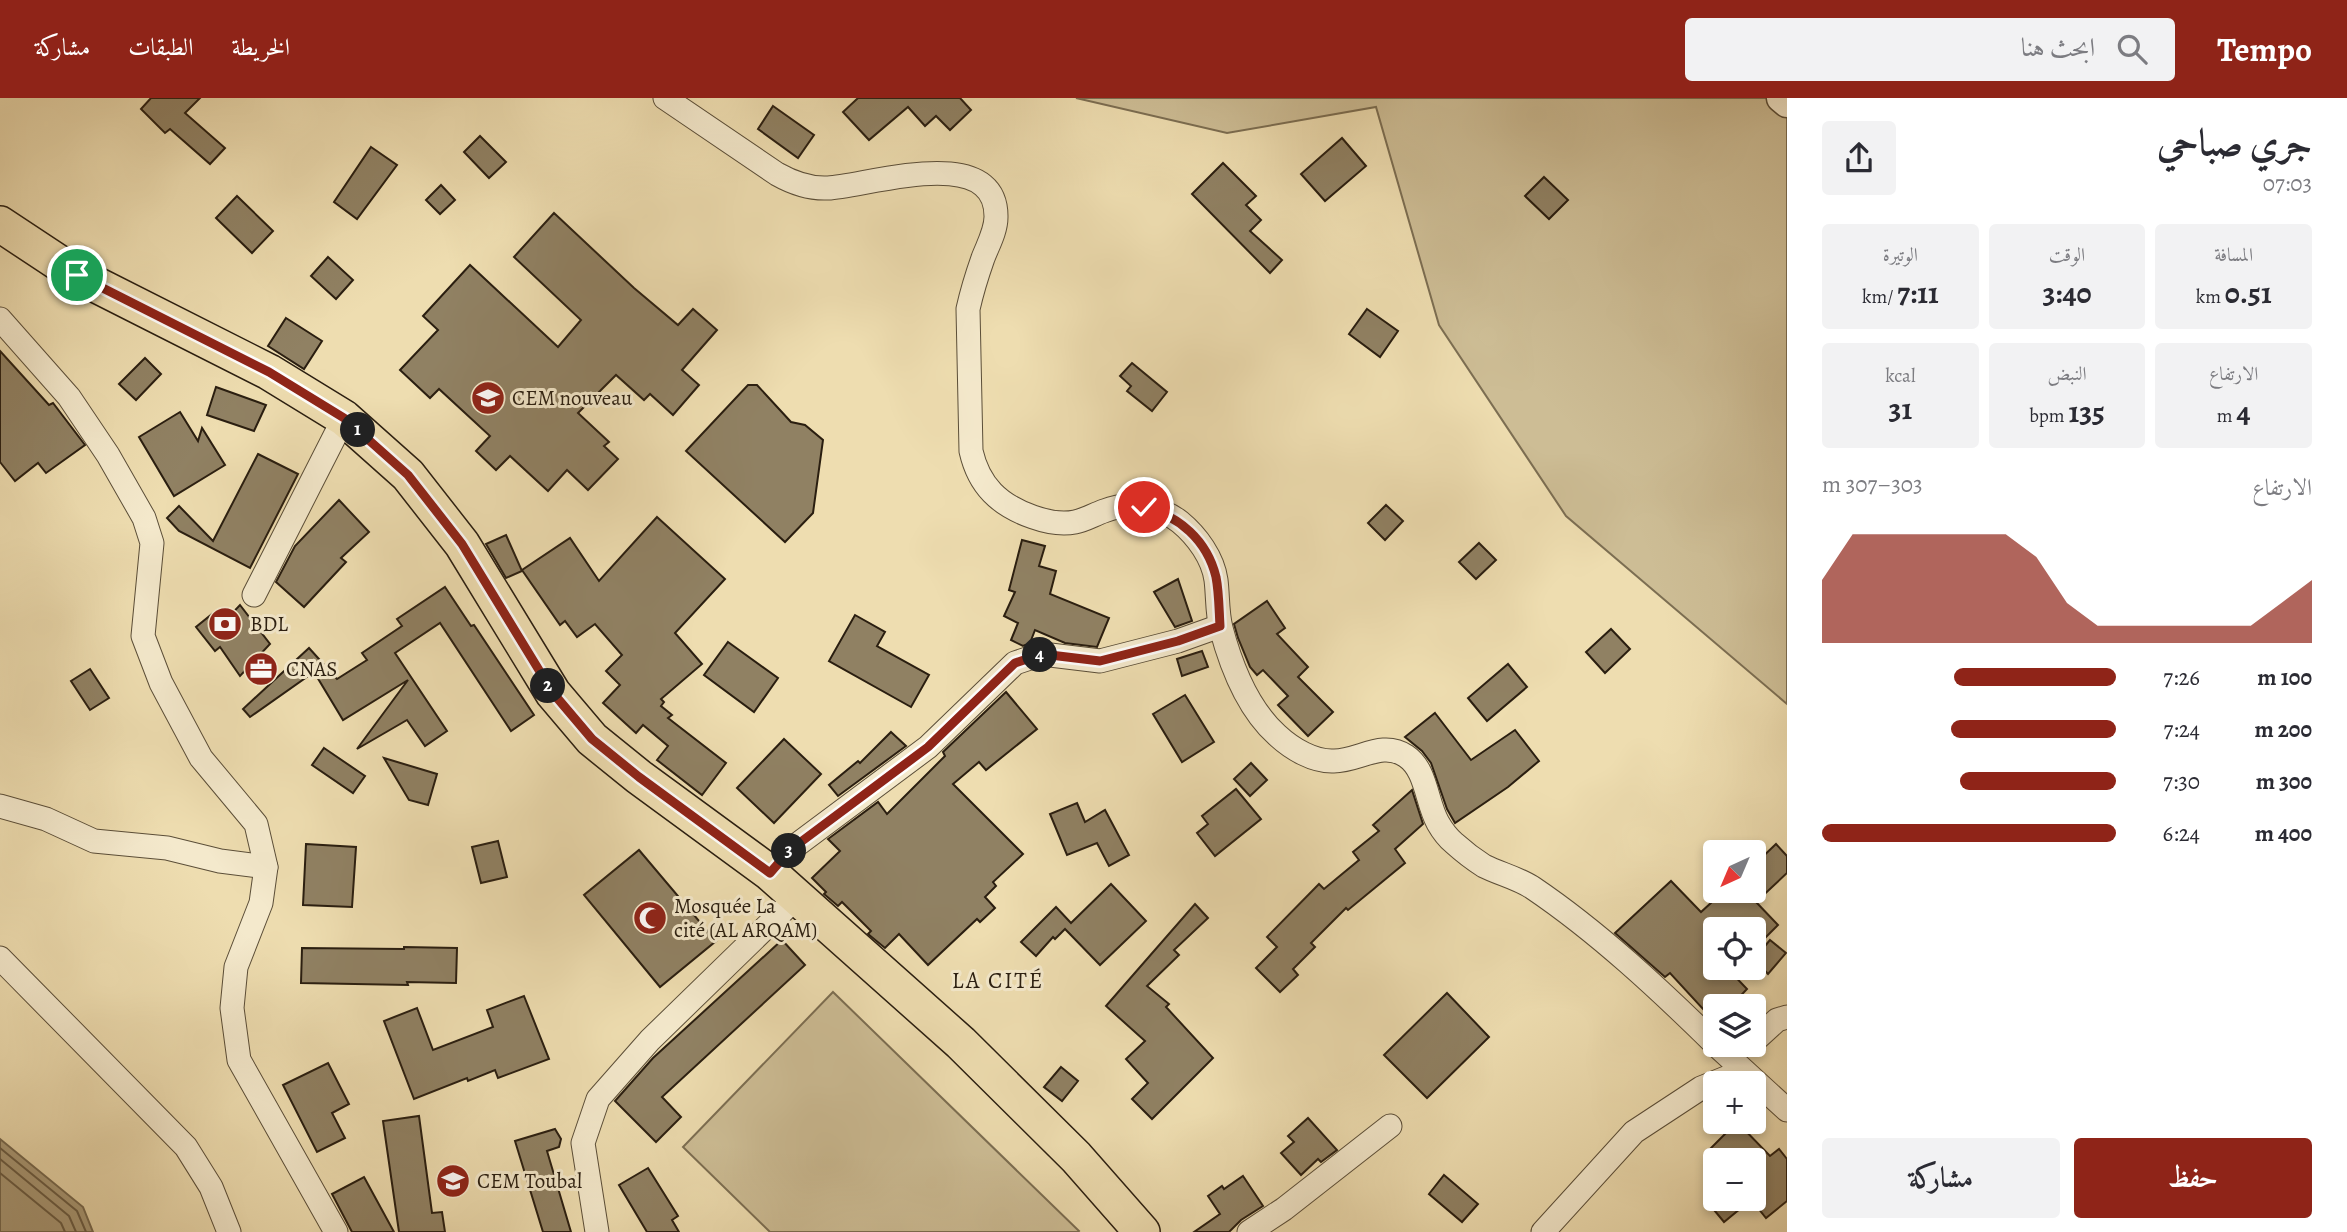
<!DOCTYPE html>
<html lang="ar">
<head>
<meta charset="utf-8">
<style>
  body { margin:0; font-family:Alegreya,Amiri,serif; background:#f2f2f3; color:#2b2b33; direction:rtl; height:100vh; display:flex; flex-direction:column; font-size:26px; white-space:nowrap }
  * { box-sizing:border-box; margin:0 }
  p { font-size:23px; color:#7c7c81 }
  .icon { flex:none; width:38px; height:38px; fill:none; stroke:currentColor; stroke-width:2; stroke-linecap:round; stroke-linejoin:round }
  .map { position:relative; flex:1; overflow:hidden; direction:ltr }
  .drawer { display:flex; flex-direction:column; background:#fff; width:560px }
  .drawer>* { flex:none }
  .needle { width:46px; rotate:224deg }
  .tools { position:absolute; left:1703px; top:742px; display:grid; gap:14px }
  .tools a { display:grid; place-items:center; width:63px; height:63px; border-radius:7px; background:#fff; box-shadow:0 4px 10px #0003; font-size:35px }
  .pin { position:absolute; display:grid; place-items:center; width:60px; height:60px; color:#fff; margin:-30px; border:4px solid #fff; border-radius:50%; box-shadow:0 2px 7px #0007 }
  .km { position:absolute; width:35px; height:35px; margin:-18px; border-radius:50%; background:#222; color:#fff; font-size:19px; line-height:35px; text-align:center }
  .round { display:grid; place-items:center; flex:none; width:74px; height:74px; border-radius:7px; background:#f2f2f3 }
  .summary { display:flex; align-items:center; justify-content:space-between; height:119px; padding:0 35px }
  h1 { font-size:38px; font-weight:700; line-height:52px }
  .metrics { display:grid; grid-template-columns:repeat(3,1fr); gap:10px; height:119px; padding:7px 35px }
  .metrics div { display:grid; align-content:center; border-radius:7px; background:#f2f2f3; text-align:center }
  .metrics b { font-size:30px; font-weight:700 }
  .metrics small { font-size:19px; font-weight:400 }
  .metrics p { font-size:19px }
  .chart { height:196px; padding:14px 35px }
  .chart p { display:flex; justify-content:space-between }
  .chart svg { width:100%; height:126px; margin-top:7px; fill:#8f2418; opacity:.7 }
  .action { display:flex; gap:14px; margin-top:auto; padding:14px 35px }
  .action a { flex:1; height:80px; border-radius:7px; background:#8f2418; color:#fff; font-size:28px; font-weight:700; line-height:80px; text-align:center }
  .action a+a { background:#f2f2f3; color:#2b2b33 }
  ul { padding:0 35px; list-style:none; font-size:23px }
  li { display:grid; grid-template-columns:112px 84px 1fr; align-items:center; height:52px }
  li i { height:18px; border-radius:9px; background:#8f2418 }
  header { display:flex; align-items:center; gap:42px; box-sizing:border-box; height:98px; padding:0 35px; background:#8f2418; color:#fff }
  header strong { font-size:33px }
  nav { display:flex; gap:38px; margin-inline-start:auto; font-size:24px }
  .search { width:490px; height:63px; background:#f2f2f3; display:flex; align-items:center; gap:18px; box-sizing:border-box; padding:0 24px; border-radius:7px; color:#7c7c81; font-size:26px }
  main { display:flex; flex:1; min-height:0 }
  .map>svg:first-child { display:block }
</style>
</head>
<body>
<header>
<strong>Tempo</strong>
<div class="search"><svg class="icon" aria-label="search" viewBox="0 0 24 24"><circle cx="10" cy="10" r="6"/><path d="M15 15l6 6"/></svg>ابحث هنا</div>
<nav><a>الخريطة</a><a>الطبقات</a><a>مشاركة</a></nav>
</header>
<main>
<section class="drawer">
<div class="summary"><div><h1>جري صباحي</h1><p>07:03</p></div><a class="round"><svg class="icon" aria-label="share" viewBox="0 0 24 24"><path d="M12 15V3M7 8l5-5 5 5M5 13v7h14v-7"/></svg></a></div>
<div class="metrics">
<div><p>المسافة</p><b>0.51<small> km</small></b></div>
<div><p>الوقت</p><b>3:40</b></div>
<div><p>الوتيرة</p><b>7:11<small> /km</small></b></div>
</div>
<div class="metrics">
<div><p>الارتفاع</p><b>4<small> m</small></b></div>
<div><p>النبض</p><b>135<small> bpm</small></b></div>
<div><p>kcal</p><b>31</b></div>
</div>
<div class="chart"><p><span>الارتفاع</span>303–307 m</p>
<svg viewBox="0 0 160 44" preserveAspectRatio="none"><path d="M0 44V22L10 6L20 6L30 6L40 6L50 6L60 6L70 14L80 30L90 38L100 38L110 38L120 38L130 38L140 38L150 30L160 22V44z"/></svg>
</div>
<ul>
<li><b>100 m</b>7:26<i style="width:55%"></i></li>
<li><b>200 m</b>7:24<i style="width:56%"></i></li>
<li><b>300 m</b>7:30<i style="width:53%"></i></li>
<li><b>400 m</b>6:24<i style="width:100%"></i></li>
</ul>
<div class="action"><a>حفظ</a><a>مشاركة</a></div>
</section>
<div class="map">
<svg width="1787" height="1134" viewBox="0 0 1787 1134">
  <rect width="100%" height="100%" fill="#eeddb0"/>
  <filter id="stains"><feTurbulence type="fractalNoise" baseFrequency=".00286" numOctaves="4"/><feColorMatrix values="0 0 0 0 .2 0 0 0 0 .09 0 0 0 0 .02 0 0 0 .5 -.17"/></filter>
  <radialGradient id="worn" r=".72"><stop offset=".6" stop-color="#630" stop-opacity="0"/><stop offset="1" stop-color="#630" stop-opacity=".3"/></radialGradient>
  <!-- green -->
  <g fill="#cdbd95" stroke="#7c6e52" stroke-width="2">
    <polygon points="1076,0 1787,0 1787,606 1566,418 1439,227 1376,9 1227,35"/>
    <polygon points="833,894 1079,1133 1078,1134 770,1134 683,1049"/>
  </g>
  <!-- water -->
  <polygon fill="#ab9c7a" stroke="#776a50" stroke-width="2" points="0,1041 83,1109 93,1134 0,1134"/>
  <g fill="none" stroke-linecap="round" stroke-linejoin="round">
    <!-- shore -->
    <g stroke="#6a5d45" stroke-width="2">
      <polyline points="0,1050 77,1113 86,1134"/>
      <polyline points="0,1061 69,1118 76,1134"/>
      <polyline points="0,1075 61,1125 65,1134"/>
    </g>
  </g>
  <!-- building -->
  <g fill="#908163" stroke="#2a1e10" stroke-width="2">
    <polygon points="151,0 200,0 185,15 225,50 210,66 170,31 165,35 141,11"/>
    <polygon points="858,0 960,0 971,12 950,32 936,18 925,28 908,9 869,42 843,14"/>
    <polygon points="773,8 814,37 798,60 758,31"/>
    <polygon points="480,38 506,64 489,80 464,54"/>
    <polygon points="1342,40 1366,68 1325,103 1301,76"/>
    <polygon points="371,49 397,67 357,121 334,104"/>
    <polygon points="1223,65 1256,98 1246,107 1261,122 1250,133 1282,162 1270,175 1192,96"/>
    <polygon points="1544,79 1568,102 1549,121 1525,98"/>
    <polygon points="441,87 455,102 440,116 426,102"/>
    <polygon points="237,98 273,133 252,155 216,120"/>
    <polygon points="554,115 634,190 678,227 693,211 717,232 682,272 699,287 673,317 650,296 644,302 616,277 578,315 609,344 604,348 618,361 588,392 567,372 548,393 510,358 496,372 476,353 490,338 439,291 430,300 400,272 438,232 423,218 470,167 558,249 581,222 514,159"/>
    <polygon points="328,159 353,182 336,201 311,178"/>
    <polygon points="1367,211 1398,233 1380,259 1349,236"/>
    <polygon points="286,220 322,243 304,271 268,248"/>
    <polygon points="0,253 49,307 53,305 85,347 46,375 38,365 15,383 0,364"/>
    <polygon points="145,260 161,276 136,302 119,286"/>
    <polygon points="1132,265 1167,294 1152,313 1127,293 1131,288 1120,278"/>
    <polygon points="748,287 757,287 791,324 805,327 823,342 813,415 785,444 686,353"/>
    <polygon points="216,289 266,307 254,333 207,317"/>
    <polygon points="180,314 198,343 202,330 225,367 174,398 139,339"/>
    <polygon points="258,356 298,376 250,470 179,433 167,420 179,408 213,443"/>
    <polygon points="339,402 369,434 341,460 346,464 304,509 276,484 295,448"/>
    <polygon points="1386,407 1403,423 1385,442 1368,425"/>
    <polygon points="657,419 725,481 675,535 702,566 661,601 664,604 661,608 672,617 668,620 726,665 702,697 657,662 668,648 643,627 636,635 603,605 620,587 606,573 622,557 595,526 577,539 565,523 560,527 522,472 570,440 599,483"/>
    <polygon points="506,437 522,473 506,480 486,446"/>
    <polygon points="1022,442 1045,448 1039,468 1056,473 1050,496 1109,520 1097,549 1065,545 1035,532 1030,545 1023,548 1011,542 1018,525 1004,518 1015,494 1009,492"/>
    <polygon points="1479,445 1496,462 1476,481 1459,464"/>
    <polygon points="1178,481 1192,523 1175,529 1154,494"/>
    <polygon points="445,489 471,528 474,527 534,617 511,633 440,525 395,555 447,633 425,648 407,622 357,651 408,582 343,622 314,574 250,619 243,611 309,550 337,581 367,562 362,555 402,528 397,521"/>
    <polygon points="1267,503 1285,530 1277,536 1308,569 1298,579 1333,614 1308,638 1278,607 1288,598 1263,572 1257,577 1250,569 1238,540 1234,526"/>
    <polygon points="240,507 270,546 240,578 220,549 215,553 196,529 212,516 224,524"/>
    <polygon points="855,517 885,534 877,548 929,577 911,609 829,563"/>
    <polygon points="1611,531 1630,551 1605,575 1586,554"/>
    <polygon points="728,544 778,580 754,614 704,577"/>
    <polygon points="1202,553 1208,569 1182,578 1177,561"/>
    <polygon points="1508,566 1527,589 1487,623 1468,600"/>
    <polygon points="90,571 109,600 90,612 71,583"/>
    <polygon points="1006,594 1037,631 986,672 979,664 953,686 1023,756 993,784 996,788 985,799 995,810 980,824 977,821 928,867 899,836 885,850 868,836 871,833 842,804 838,808 824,796 826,794 812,780 840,753 828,741 878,704 887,716 945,658 943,654"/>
    <polygon points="1185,597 1214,644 1182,664 1153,616"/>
    <polygon points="1435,615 1471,662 1515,632 1539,663 1508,689 1455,725 1447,711 1431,665 1422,653 1405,639"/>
    <polygon points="891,634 906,648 838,698 829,687 858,663 860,665"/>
    <polygon points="784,641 821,676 774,725 737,690"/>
    <polygon points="324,650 365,678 353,695 312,667"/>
    <polygon points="384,660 437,676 428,707 409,702"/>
    <polygon points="1251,665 1267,682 1250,698 1234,681"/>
    <polygon points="1236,691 1261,721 1215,758 1197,735 1208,726 1202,718"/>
    <polygon points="1412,692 1423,726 1395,751 1405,765 1348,812 1346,810 1311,845 1315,849 1293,871 1298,877 1280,894 1256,870 1277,849 1267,839 1319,786 1324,791 1359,762 1353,754 1379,733 1373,727"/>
    <polygon points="1077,705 1085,724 1105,712 1129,757 1109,768 1097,745 1067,757 1050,716"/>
    <polygon points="498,743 507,779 481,785 472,749"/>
    <polygon points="306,746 356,749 352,809 303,807"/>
    <polygon points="1776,746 1787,758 1787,775 1756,804 1778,827 1754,851 1754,831 1742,831 1735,824 1727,831 1715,831 1715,870 1727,870 1747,891 1731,908 1715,908 1715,924 1670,875 1665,879 1615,835 1671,783 1701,814 1724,793 1754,793 1754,767"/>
    <polygon points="639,752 716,843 660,889 584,797"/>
    <polygon points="1111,786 1146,823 1100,867 1065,831 1055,841 1053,839 1036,858 1021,844 1056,809 1071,825"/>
    <polygon points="1195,806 1208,820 1174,852 1179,857 1147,888 1169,906 1166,909 1213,960 1152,1021 1132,1001 1148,985 1126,961 1145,943 1106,908"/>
    <polygon points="782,842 805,867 662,999 681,1019 656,1044 615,1003 653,960"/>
    <polygon points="1770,842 1786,855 1768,876 1754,861"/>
    <polygon points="404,849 457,850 456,885 407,884 408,887 301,885 302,850 404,851"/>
    <polygon points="1447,895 1489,939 1427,1000 1384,957"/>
    <polygon points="524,898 549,961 498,980 495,972 468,983 467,980 414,1001 384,923 417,910 433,952 493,929 487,912"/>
    <polygon points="328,965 349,1006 332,1015 345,1040 317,1054 283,987"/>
    <polygon points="1061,969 1078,983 1062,1003 1044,989"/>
    <polygon points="419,1018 432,1115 442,1114 445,1134 399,1134 383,1023"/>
    <polygon points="1308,1020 1337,1052 1321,1064 1318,1061 1301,1077 1281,1055 1294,1044 1288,1038"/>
    <polygon points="1737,1024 1770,1058 1779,1051 1787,1061 1787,1103 1766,1120 1754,1105 1754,1062 1720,1062 1710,1051"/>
    <polygon points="555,1031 561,1041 559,1049 547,1053 571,1134 543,1134 515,1043"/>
    <polygon points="648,1070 678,1118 672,1122 679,1134 647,1134 619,1087"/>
    <polygon points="1444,1077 1478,1106 1462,1124 1429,1096"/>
    <polygon points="1243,1078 1263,1108 1241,1122 1229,1134 1194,1134 1220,1116 1208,1098 1222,1088 1224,1091"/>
    <polygon points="364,1079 394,1134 352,1134 332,1096"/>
    <polygon points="1705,1101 1752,1101 1724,1124"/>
  </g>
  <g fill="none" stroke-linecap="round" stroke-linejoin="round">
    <!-- minor casing -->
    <g stroke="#5b4e38" stroke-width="25">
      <g id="minor">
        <path d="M665,0l112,76c16,9 33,15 51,14 40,-2 169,-46 168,29 0,14 -8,28 -13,41 -6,17 -11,33 -15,51l3,142c8,35 28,54 62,66 14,5 27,8 42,5 10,-2 20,-8 29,-11 25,-10 56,-5 76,11 17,14 33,36 36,58 2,16 1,33 5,48 10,38 26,80 56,107 15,14 37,27 57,26 25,0 48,-21 72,-5 21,14 20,46 32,67 4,7 10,15 16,20 10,9 19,16 30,23 16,8 34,12 49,22 65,44 126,101 182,156"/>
        <polyline points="0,221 69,299 108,357 144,420 152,445 143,538 161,585 201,660 256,726 266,769 261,805 236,869 232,910 239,962 336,1134"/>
        <polyline points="254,497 344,320"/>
        <polyline points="0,708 46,721 94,743 167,750 220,763 266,769"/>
        <polyline points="770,775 790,752 928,649 1015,565 1042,556 1100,563 1178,543 1220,528"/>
        <polyline points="0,860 186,1049 211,1089 229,1134"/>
        <polyline points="1754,943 1777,922 1787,919"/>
        <polyline points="1716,947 1787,1012"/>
        <polyline points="597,1134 583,1045 598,1001 650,942 796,800"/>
        <polyline points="1249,1134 1284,1111 1390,1028"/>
        <polyline points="1543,1134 1634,1034 1701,990 1743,973"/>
      </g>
    </g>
    <!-- tertiary casing -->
    <g stroke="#5b4e38" stroke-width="31">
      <polyline id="tertiary" points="1781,0 1787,5"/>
    </g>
    <!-- primary casing -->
    <g stroke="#2a1e10" stroke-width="38">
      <polyline id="primary" points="0,126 77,177 269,274 344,320 408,377 462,446 553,595 592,641 639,679 770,775 961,945 1076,1059 1142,1134"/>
    </g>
    <!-- minor -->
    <use href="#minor" stroke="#f4e9cc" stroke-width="23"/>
    <!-- tertiary -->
    <use href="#tertiary" stroke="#f4e9cc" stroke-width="28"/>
    <!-- primary -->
    <use href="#primary" stroke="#eeddb0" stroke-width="35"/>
  </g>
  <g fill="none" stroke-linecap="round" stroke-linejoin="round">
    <!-- route casing -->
    <g stroke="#fff" stroke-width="14">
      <path id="route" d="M77,177l192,97 75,46 64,57 54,69 91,149 39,46 47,38 131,96 20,-23 138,-103 87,-84 27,-9 58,7 78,-20 42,-15c-1,-16 -1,-34 -4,-49 -9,-37 -37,-61 -72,-70"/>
    </g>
    <!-- route -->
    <use href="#route" stroke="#8f2418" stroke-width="9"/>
  </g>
  <!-- icons -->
  <defs>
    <g id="school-disc" transform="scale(1.75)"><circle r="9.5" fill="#8f2418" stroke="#f4e9cc"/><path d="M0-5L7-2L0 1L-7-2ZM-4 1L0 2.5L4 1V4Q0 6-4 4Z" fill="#fff"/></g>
    <g id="bank-disc" transform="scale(1.75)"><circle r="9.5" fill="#8f2418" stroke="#f4e9cc"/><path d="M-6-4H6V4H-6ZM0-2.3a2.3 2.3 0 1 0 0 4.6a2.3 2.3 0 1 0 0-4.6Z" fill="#fff"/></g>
    <g id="office-disc" transform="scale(1.75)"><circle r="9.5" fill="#8f2418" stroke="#f4e9cc"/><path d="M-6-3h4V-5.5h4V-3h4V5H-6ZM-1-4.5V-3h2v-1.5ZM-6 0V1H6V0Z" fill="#fff"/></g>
    <g id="mosque-disc" transform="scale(1.75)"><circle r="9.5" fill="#8f2418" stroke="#f4e9cc"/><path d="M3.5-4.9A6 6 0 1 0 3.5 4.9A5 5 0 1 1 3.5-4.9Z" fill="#fff"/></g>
  </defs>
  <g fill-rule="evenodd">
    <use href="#school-disc" x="488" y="300"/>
    <use href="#bank-disc" x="225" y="526"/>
    <use href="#office-disc" x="261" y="571"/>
    <use href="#mosque-disc" x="650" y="820"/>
    <use href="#school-disc" x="453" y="1083"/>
  </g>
  <g text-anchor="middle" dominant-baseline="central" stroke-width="6" stroke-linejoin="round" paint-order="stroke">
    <!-- poi labels -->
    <g font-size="21" fill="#2a1e10" stroke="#f4e9cc" text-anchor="start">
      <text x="512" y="300">CEM nouveau</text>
      <text x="250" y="526">BDL</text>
      <text x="286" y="571">CNAS</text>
      <text x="674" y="808">Mosquée La<tspan x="674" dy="24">cité (AL ARQAM)</tspan></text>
      <text x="477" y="1083">CEM Toubal</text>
    </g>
    <!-- neighbourhood labels -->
    <g font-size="23" letter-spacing="2" fill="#2a1e10" stroke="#f4e9cc">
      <text x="998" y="882">LA CITÉ</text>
    </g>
  </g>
  <rect width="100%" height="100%" filter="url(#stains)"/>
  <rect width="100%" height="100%" fill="url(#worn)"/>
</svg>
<div class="tools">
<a><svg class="needle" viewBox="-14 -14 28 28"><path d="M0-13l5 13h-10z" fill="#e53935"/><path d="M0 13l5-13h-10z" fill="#7c7c81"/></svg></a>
<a><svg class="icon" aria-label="locate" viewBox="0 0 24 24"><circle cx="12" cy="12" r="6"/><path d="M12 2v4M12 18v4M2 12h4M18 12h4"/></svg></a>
<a><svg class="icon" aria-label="layers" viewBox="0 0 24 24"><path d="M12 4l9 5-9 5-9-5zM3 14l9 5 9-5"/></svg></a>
<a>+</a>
<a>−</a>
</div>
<div class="pin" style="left:77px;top:177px;background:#1e9e55"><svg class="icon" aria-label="arrive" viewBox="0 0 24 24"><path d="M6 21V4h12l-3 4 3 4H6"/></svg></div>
<div class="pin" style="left:1144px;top:409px;background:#d93025"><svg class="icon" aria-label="check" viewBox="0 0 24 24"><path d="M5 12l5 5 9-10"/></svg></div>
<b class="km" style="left:358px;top:332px">1</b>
<b class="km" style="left:548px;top:588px">2</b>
<b class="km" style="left:789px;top:753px">3</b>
<b class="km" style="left:1040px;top:557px">4</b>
</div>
</main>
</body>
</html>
